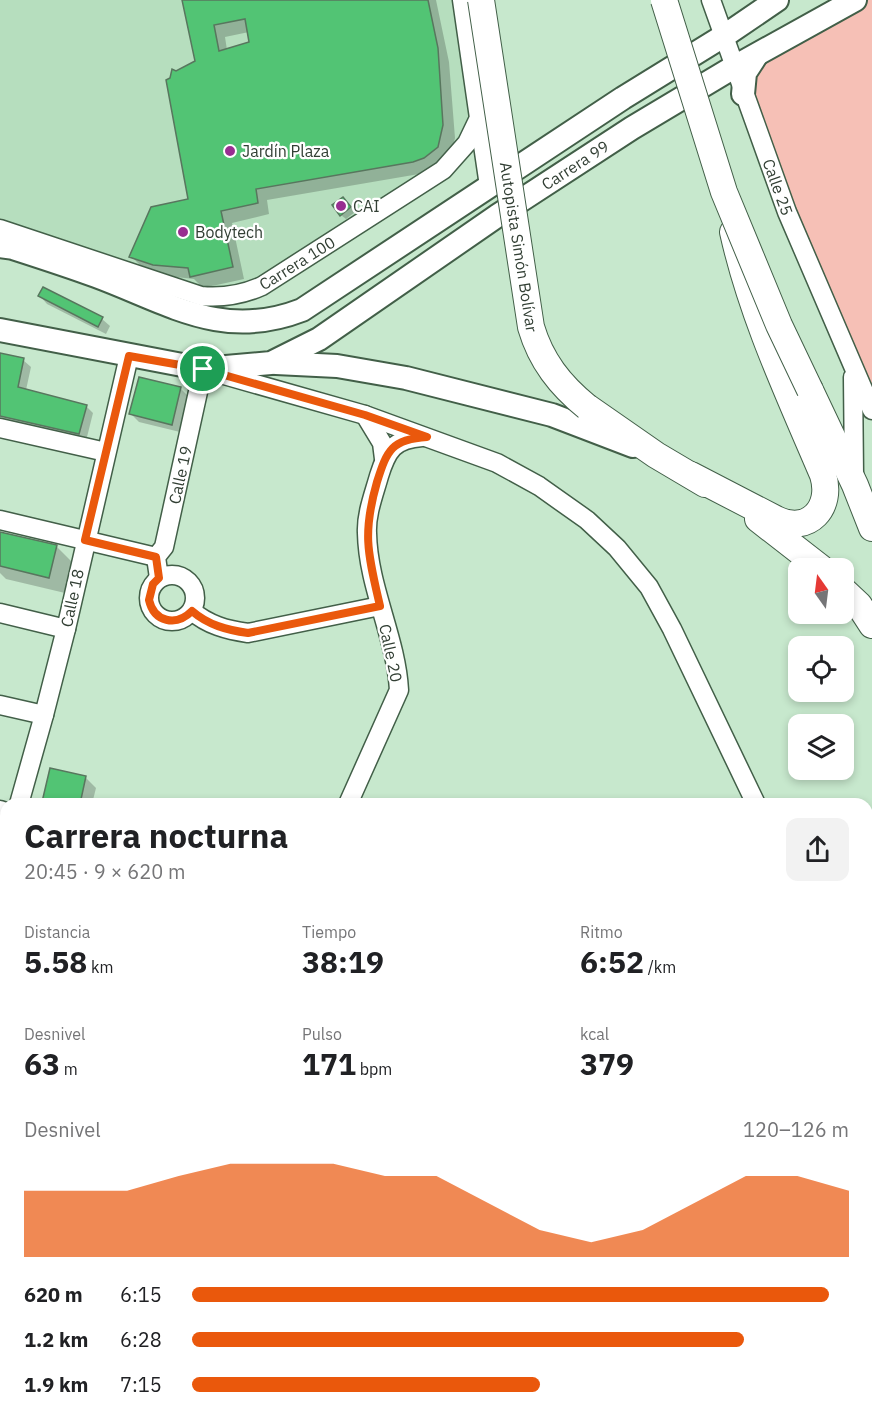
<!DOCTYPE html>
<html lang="es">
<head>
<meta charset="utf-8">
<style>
  body { margin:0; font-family:"IBM Plex Sans",sans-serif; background:#f2f2f2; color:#202124; height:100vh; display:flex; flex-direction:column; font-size:22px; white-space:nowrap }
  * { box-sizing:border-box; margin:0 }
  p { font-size:20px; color:#757577 }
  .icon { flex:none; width:33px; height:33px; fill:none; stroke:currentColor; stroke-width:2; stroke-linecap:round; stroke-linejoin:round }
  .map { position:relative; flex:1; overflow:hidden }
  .drawer { position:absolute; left:0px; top:798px; width:873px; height:621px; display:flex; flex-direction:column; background:#fff; border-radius:18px 18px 0 0; box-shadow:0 3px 9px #0003 }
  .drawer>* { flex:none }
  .needle { width:39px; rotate:346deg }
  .fabs { position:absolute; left:788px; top:558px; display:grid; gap:12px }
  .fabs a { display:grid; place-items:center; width:66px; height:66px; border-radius:12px; background:#fff; box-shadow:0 3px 9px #0003; font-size:30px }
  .pin { position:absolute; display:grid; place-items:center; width:51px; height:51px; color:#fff; margin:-26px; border:3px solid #fff; border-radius:50%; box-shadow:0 2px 6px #0007 }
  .round { display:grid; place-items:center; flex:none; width:63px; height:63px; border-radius:12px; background:#f2f2f2 }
  .head { display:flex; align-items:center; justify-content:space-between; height:102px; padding:0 24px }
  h1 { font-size:33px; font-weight:700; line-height:45px }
  .stats { display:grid; grid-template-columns:repeat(3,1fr); gap:9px; height:102px; padding:6px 24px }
  .stats div { display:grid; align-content:center }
  .stats b { font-size:30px; font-weight:700 }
  .stats small { font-size:16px; font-weight:400 }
  .stats p { font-size:16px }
  .chart { height:168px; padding:12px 24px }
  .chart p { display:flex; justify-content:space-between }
  .chart svg { width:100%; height:108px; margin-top:6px; fill:#ea580c; opacity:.7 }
  ul { padding:0 24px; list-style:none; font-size:20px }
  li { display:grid; grid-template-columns:96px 72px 1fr; align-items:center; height:45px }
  li i { height:15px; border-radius:8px; background:#ea580c }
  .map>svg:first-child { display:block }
</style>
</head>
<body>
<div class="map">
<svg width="872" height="1419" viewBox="0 0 872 1419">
  <rect width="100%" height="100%" fill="#c7e8cd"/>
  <!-- built -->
  <g fill="#b6debe">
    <polygon points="0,0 462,0 479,118 467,143 262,286 220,297 0,229"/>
    <polygon points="872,1124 872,1352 867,1353 867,1125"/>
    <polygon points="6,1377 6,1413 614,1413 585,1419 0,1419 0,1383"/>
  </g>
  <!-- green -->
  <g fill="#f6c0b6">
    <polygon points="855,0 872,0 872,410 853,370 742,63"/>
    <polygon points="0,810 6,812 6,1016 0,1017"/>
    <polygon points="6,1264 6,1377 0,1383 0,1270"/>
  </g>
  <!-- shadow -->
  <g fill="#0003" fill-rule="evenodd">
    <path d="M184,0h252l13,62 6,76 -5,21 -25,14 -158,27 2,14 -37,9 12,56 -41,9 -9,-9 -28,-3 -23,-8 -12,-12 59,-55 -14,-128 21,-11zM249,32l2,11 -24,7 -2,-13z"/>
    <polygon points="347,203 355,212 346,219 341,215"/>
    <polygon points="43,289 102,319 110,326 106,334 47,304 40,296"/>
    <polygon points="0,355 23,360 31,367 26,390 86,406 93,413 86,441 0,420"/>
    <polygon points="181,389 188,396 180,432 139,422 131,414"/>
    <polygon points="0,533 56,546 72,562 65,593 6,579 0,573"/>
    <polygon points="85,777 96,788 92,804 47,804 44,801"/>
    <polygon points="310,1413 347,1413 350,1419 298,1419"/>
  </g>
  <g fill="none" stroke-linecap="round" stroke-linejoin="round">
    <!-- stream -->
    <g stroke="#9f639a" stroke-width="4">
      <polyline points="0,926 6,928"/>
      <polyline points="867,1035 872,1035"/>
      <polyline points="0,1363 3,1360 6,1351"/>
    </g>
  </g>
  <!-- building -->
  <g fill="#52c474" stroke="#58765e" stroke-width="1.5" fill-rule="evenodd">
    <path d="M182,0h246l10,48 5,77 -5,22 -14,11 -11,4 -157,27 2,14 -37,8 12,56 -43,10 -2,-9 -35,-3 -24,-8 22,-50 37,-8 -22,-119 4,-2 2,-9 4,2 19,-10zM245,19l4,23 -30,9 -5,-26z"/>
    <polygon points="343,197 351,207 340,216 332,205"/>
    <polygon points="43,287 103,317 98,327 38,296"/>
    <polygon points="0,353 24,358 18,387 87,405 79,434 0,416"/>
    <polygon points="139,377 181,387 172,425 129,414"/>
    <polygon points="0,532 57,545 49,578 0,566"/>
    <polygon points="50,768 86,776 80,804 52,804 42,802"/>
  </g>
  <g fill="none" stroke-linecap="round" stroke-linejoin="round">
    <!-- minor casing -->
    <g stroke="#425f48" stroke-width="21">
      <g id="minor">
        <polyline points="711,0 787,212 872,410"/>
        <polyline points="479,118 489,186"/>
        <path d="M0,229l201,67c22,2 41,-1 61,-10l181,-116 24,-27 12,-25 -17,-118"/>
        <polyline points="853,377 854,476"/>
        <polyline points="365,415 382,443 384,459"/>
        <polyline points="0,428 106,452"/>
        <polyline points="0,520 156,557"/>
        <circle cx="172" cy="598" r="23"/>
        <polyline points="159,578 156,557 164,547 203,369 365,415 497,463 539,486 587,520 617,548 649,587 672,629 756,804"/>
        <path d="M192,611c16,14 35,19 56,22l132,-27"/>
        <polyline points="0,613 66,629"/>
        <polyline points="0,705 44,715"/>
        <polyline points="19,804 44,715 66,629 129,356"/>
        <path d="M348,804l51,-114c-3,-53 -31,-103 -32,-157 -1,-19 7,-39 12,-57 8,-26 15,-37 43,-39"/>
        <polyline points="0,810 6,812"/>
        <polyline points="867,840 872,835"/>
        <polyline points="867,899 872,910"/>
        <polyline points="867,1000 872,998"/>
        <polyline points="0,1017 6,1016"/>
        <polyline points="0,1270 6,1264"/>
        <polyline points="867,1353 872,1352"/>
        <polyline points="693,1413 694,1419"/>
        <polyline points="585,1419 614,1413"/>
      </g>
    </g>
    <!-- major casing -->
    <g stroke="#425f48" stroke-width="26">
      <g id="major">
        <polyline points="743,94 745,73 756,56"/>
        <path d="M0,246l13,2c28,9 56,18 83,28 73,27 126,65 206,34l321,-212 107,-66 47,-32"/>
        <polyline points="0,330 203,369 271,363 319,339 497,216 632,128 734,67 855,0"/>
        <polyline points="276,363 337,366 406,378 552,415 633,446"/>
      </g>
    </g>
    <!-- highway casing -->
    <g stroke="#425f48" stroke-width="28">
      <g id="highway">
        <polyline points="810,390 855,485 872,528"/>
        <polyline points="587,407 656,455 705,484"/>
        <path d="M691,475l85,44c33,16 57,-12 47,-44 -34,-80 -71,-158 -90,-243"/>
        <polyline points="758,519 821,568"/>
        <polyline points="843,590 859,605 872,625"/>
      </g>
    </g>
    <!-- minor -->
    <use href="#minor" stroke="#fff" stroke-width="18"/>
    <!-- major -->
    <use href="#major" stroke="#fff" stroke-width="22"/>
    <!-- highway -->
    <use href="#highway" stroke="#fff" stroke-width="26"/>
    <!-- highway-bridge casing -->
    <g stroke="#425f48" stroke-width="28" stroke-linecap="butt">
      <g id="highway-bridge">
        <path d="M481,0l50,327c10,34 29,58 56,80"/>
        <polyline points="664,0 724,192 779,325 810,390"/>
      </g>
    </g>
    <!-- highway-bridge -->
    <use href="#highway-bridge" stroke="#fff" stroke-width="26"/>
  </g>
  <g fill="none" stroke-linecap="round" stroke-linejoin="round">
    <!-- route casing -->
    <g stroke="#fff" stroke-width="12">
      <path id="route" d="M129,356l74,13 162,46 62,22c-35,2 -40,13 -50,45 -15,52 -9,72 3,124l-132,27c-21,-3 -40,-8 -56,-22 -16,16 -38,11 -43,-11l4,-16 6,-6 -3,-21 -71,-17z"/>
    </g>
    <!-- route -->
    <use href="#route" stroke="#ea580c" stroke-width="8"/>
  </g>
  <!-- markers -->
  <g fill="#982e91" stroke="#fff" stroke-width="2">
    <circle cx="230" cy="151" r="6"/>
    <circle cx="341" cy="206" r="6"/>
    <circle cx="183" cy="232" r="6"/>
  </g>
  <g text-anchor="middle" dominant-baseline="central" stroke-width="4.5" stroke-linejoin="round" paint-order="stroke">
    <!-- poi labels -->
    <g font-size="16" fill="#323f34" stroke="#fff" text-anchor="start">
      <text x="242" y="151">Jardín Plaza</text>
      <text x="353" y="206">CAI</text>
      <text x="195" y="232">Bodytech</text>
    </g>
    <!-- street labels -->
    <g font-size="16" fill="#323f34" stroke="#fff">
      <text transform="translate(575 165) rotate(-33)">Carrera 99</text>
      <text transform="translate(778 187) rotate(70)">Calle 25</text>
      <text transform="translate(519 247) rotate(81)">Autopista Simón Bolívar</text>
      <text transform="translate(297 263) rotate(-32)">Carrera 100</text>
      <text transform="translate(180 475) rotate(-78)">Calle 19</text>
      <text transform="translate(72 598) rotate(-78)">Calle 18</text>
      <text transform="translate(391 653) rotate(78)">Calle 20</text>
    </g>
  </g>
</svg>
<div class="fabs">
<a><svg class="needle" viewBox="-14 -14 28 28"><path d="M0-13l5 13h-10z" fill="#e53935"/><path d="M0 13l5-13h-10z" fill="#757577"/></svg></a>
<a><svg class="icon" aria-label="locate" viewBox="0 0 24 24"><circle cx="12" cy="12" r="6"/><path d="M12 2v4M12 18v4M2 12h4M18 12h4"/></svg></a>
<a><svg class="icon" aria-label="layers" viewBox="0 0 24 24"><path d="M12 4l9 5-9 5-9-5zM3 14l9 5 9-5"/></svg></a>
</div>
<div class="pin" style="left:203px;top:369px;background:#1e9e55"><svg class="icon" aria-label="arrive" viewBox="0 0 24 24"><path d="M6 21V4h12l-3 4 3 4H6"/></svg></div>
<section class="drawer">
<div class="head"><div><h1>Carrera nocturna</h1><p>20:45 · 9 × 620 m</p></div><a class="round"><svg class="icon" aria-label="share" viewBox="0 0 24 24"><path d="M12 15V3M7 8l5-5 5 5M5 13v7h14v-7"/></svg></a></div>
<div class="stats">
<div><p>Distancia</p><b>5.58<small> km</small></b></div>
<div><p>Tiempo</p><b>38:19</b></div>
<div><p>Ritmo</p><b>6:52<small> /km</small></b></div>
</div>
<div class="stats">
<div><p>Desnivel</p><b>63<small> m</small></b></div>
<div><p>Pulso</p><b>171<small> bpm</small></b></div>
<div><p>kcal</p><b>379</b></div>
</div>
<div class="chart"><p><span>Desnivel</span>120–126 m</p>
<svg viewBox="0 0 160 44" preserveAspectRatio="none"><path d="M0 44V17L10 17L20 17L30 11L40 6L50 6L60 6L70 11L80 11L90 22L100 33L110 38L120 33L130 22L140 11L150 11L160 17V44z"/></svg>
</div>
<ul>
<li><b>620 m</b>6:15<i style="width:97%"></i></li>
<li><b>1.2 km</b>6:28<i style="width:84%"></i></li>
<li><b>1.9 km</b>7:15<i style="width:53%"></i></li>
</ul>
</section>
</div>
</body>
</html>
